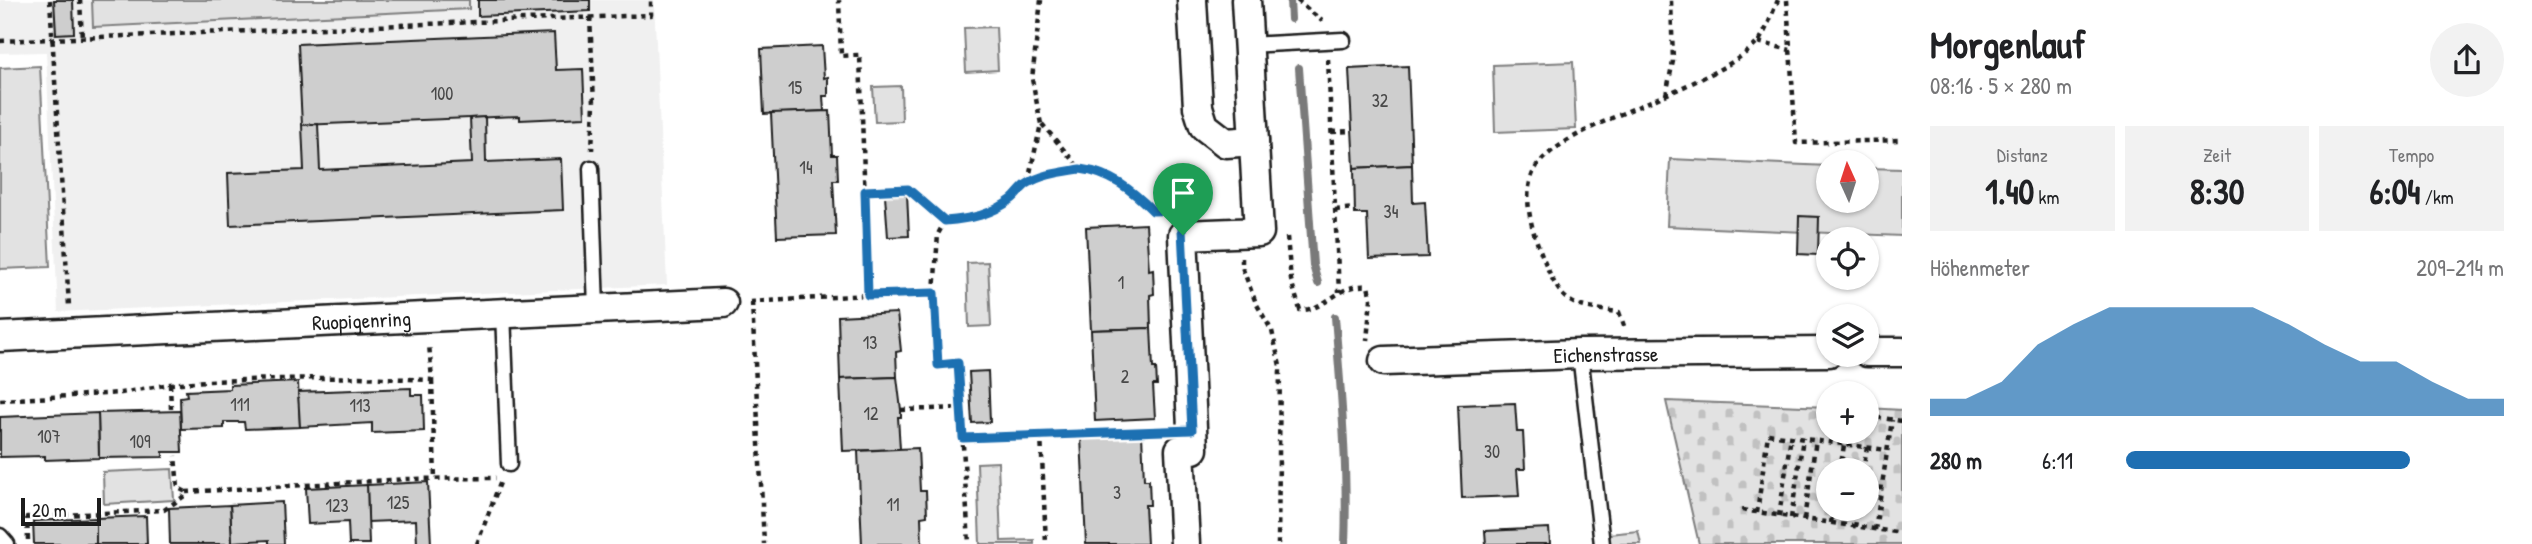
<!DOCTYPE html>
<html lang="de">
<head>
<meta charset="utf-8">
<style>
  body { margin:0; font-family:"Patrick Hand",sans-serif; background:#f2f2f2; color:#202124; height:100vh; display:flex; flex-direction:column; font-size:26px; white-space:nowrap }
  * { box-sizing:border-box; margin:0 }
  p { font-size:23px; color:#757577 }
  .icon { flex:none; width:38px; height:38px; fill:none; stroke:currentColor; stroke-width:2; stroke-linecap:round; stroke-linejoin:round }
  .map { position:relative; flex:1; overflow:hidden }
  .panel { display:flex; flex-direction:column; background:#fff; width:630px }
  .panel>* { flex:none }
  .needle { width:46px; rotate:357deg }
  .buttons { position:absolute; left:1816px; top:150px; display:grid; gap:14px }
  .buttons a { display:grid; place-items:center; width:63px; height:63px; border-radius:50%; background:#fff; box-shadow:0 2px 5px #0004; font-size:35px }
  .scale { position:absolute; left:21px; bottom:18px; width:80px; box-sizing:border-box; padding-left:7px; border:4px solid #1c1c1c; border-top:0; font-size:19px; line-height:24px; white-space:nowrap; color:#1c1c1c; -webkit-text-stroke:5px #fff; paint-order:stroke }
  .pin { position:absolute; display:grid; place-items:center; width:60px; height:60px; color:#fff; margin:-72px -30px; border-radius:50% 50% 50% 0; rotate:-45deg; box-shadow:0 0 7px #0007 }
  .pin .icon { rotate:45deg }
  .round { display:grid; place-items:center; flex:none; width:74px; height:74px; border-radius:37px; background:#f2f2f2 }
  .overview { display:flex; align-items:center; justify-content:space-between; height:119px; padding:0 28px }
  h1 { font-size:38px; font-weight:700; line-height:52px }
  .metrics { display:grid; grid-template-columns:repeat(3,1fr); gap:10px; height:119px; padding:7px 28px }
  .metrics div { display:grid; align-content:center; border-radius:0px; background:#f2f2f2; text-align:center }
  .metrics b { font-size:35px; font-weight:700 }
  .metrics small { font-size:19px; font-weight:400 }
  .metrics p { font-size:19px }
  .chart { height:196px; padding:14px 28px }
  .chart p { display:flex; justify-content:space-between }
  .chart svg { width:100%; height:126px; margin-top:7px; fill:#1f6fb2; opacity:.7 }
  ul { padding:0 28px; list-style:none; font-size:23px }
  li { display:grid; grid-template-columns:112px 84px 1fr; align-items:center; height:52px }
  li i { height:18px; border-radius:9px; background:#1f6fb2 }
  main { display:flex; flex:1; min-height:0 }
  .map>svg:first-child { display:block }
</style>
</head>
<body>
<main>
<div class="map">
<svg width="1902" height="544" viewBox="0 0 1902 544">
  <defs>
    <pattern id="cemetery-stones" width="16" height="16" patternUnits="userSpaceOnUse" patternTransform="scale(1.75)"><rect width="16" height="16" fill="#e2e2e2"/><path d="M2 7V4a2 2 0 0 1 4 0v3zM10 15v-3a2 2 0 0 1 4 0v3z" fill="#c1c1c1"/></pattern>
  </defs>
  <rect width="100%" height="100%" fill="#fff"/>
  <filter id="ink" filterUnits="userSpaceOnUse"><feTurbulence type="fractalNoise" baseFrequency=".0143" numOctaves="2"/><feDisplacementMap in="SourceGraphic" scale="14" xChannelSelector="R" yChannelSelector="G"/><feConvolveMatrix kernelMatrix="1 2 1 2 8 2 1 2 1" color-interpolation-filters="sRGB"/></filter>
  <g filter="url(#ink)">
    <!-- built -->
    <polygon fill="#f0f0f0" points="0,0 654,0 667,285 58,312 46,52 0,53"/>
    <!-- green -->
    <g fill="#e2e2e2" stroke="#7f7f7f" stroke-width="2">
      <polygon points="92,0 469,0 469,9 93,27"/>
      <polygon points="996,27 998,70 966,72 964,28"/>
      <polygon points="1573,62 1576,129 1495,132 1493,65"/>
      <polygon points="40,66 50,267 0,269 0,68"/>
      <polygon points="901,86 902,121 875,122 873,87"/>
      <polygon points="1670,159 1829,166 1829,201 1867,201 1867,168 1902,169 1902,236 1667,226"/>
      <polygon points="988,262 991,326 969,327 967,263"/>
      <polygon points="998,462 1001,541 1034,540 1034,544 980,544 977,463"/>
      <polygon points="172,469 174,500 104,504 103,472"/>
      <polygon points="1638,531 1641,544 1609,544 1609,534"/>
    </g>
    <!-- cemetery -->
    <path fill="url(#cemetery-stones)" stroke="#7f7f7f" stroke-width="2" fill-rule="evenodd" d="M1666,401l163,6v25h38v-24l35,2v134h-203zM1829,471h38v38h-38z"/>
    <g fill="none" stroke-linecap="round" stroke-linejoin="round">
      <!-- stream -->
      <g stroke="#7a7a7a" stroke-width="8">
        <polyline points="1290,0 1291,19"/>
        <polyline points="1299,68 1313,265 1318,283"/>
        <path d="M1335,317c6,75 13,152 10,227"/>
      </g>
    </g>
    <!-- building -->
    <g fill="#cecece" stroke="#1c1c1c" stroke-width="2">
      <polygon points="54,0 73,0 74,33 56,34"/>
      <polygon points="478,0 590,0 590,11 478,16"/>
      <polygon points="554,33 556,70 583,69 585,117 520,120 520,116 302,125 298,44"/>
      <polygon points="822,46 824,78 828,77 828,96 823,96 824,111 764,114 761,49"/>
      <polygon points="1408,66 1412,165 1354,168 1349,69"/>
      <polygon points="830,111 832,155 837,155 838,180 833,180 836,235 777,237 771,113"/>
      <polygon points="485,117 486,162 561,159 563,210 230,225 228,173 304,170 302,125 318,124 320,170 472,163 470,118"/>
      <polygon points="1412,165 1413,203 1425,202 1428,257 1369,259 1367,214 1355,214 1354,168"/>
      <polygon points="907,194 909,236 888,237 885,195"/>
      <polygon points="1799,216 1819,217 1818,255 1798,254"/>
      <polygon points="1146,224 1149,270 1153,269 1154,294 1150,295 1151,328 1091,330 1086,227"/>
      <polygon points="897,313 901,351 896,352 897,377 840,379 838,316"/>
      <polygon points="1151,328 1153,368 1156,368 1157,385 1153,385 1155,418 1095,421 1091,330"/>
      <polygon points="988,371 990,422 972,423 969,372"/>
      <polygon points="897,377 901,410 901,417 898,417 900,449 843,451 840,379"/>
      <polygon points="298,382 300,427 245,429 244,422 224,422 224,428 181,429 180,397 187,396 186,391 230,389 230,385"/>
      <polygon points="411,388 411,395 423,395 424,431 372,433 372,423 300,427 298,392"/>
      <polygon points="1515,403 1517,432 1523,432 1525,469 1517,469 1519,496 1462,498 1458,405"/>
      <polygon points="180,411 182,452 163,452 163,457 99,458 98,413"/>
      <polygon points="98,413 99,458 45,460 45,456 0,457 0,417"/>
      <polygon points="1142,434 1144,480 1149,480 1150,505 1145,505 1147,544 1086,544 1081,437"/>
      <polygon points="918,448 920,491 926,491 927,516 921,517 922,544 862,544 858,451"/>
      <polygon points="428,482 431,544 417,544 416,520 368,522 367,485"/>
      <polygon points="367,485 369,544 349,544 348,522 308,524 306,488"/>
      <polygon points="282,502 284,544 269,544 269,540 232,542 230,505"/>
      <polygon points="230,505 232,544 170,544 169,508"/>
      <polygon points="146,516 147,544 96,544 96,518"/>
      <polygon points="96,518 96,544 34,544 33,521"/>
      <polygon points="1549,528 1550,544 1486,544 1485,531"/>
    </g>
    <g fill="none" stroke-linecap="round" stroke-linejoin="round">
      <!-- service casing -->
      <g stroke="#1c1c1c" stroke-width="19">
        <g id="service">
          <polyline points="1248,45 1343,40"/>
          <polyline points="591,168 596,308"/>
          <polyline points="503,312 509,464"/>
          <polyline points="1580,354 1602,544"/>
          <polyline points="0,536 7,544"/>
        </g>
      </g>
      <!-- minor casing -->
      <g stroke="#1c1c1c" stroke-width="33">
        <g id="minor">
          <polyline points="1192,0 1198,107 1204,126 1226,143 1254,141"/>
          <path id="s1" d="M0,337l723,-34"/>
          <polyline points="1867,352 1902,352"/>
          <path id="s2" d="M1384,361l196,-7 249,-2"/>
          <polyline points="1185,544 1180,450 1193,449 1183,235 1259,232 1246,0"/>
        </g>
      </g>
      <!-- path -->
      <g stroke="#1c1c1c" stroke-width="4.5" stroke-dasharray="5 5" stroke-linecap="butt">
        <polyline points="50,0 69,306"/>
        <polyline points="80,0 82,39"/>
        <polyline points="1297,0 1322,21"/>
        <polyline points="1787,0 1796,143 1902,140"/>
        <polyline points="590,17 594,103 592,150"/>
        <polyline points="0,41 651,15 651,0"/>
        <polyline points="1758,42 1790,50"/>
        <polyline points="1328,59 1339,292"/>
        <polyline points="1666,95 1673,61 1671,0"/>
        <polyline points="1042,124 1080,169"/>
        <polyline points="1332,132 1352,131"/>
        <polyline points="1028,182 1041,124 1032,79 1041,0"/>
        <polyline points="865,191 908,189 945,221"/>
        <polyline points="1335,210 1355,208"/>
        <path d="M1287,237l4,43 9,30c26,1 38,-27 68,-24l3,13 -4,41"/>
        <polyline points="1242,258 1242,267 1256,303 1272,331 1280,366 1278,544"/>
        <path d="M934,293l4,-59 7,-13c26,-2 46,-6 66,-22 6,-4 10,-11 16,-15 8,-6 21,-9 31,-11 45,-8 63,7 95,38l16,-1"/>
        <polyline points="868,295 934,293 938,365 958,363 969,544"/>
        <polyline points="750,302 868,295 860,55 841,56 839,0"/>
        <polyline points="752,302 764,544"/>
        <path d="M1624,326l-5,-14c-52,-6 -57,-7 -77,-57 -10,-24 -20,-57 -9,-82 20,-48 179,-83 224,-130 9,-10 15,-30 21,-43"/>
        <polyline points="432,380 435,480"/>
        <polyline points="170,384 171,409"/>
        <polyline points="0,400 121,393 170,384 206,381 359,377 432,380 429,344"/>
        <polyline points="901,410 961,408"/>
        <polyline points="1867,416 1902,421"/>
        <polyline points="1041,435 1046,544"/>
        <polyline points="963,438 1163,431"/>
        <polyline points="1840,471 1846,432"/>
        <polyline points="1863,471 1867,447"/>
        <polyline points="186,492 407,479 496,478"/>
        <polyline points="1742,510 1902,533"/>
        <polyline points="1757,513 1768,434 1887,450"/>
        <polyline points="1779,516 1791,436"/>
        <polyline points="1791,518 1803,438"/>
        <polyline points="1804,519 1816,440"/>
        <polyline points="1831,523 1833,509"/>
        <polyline points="1855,527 1858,509"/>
        <polyline points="1875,530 1892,420"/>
        <polyline points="28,540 27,517 164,510 183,497 186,492 178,488 175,456"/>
        <polyline points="477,544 501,480"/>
      </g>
      <!-- service -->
      <use href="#service" stroke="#fff" stroke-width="14"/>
      <!-- minor -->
      <use href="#minor" stroke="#fff" stroke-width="28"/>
    </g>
  </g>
  <g fill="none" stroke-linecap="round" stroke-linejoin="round" filter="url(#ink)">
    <!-- route casing -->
    <g stroke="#fff" stroke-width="14">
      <path id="route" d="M1080,169c31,4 52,21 73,42l28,-1 11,220 -229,8 -5,-75 -20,2 -4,-72 -66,2 -3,-104 43,-2 37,32c26,-2 46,-6 67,-22 5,-4 9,-11 15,-15 15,-10 36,-12 53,-15z"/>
    </g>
    <!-- route -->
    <use href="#route" stroke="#1f6fb2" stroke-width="9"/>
  </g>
  <g text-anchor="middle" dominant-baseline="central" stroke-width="6" stroke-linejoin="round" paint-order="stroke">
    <!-- number labels -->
    <g font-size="18" fill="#484848">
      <text x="795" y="87">15</text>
      <text x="442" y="93">100</text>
      <text x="1380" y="100">32</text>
      <text x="806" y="167">14</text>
      <text x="1391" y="211">34</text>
      <text x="1121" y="282">1</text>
      <text x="870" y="342">13</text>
      <text x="1125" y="376">2</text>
      <text x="240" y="404">111</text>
      <text x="360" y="405">113</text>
      <text x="871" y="413">12</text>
      <text x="49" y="436">107</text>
      <text x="140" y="441">109</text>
      <text x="1492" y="451">30</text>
      <text x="1117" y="492">3</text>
      <text x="398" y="502">125</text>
      <text x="893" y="504">11</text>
      <text x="337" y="505">123</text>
    </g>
    <!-- street labels -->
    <g font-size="21" fill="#1c1c1c" stroke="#fff">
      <text stroke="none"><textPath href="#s1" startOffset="362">Ruopigenring</textPath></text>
      <text stroke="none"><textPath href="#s2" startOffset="222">Eichenstrasse</textPath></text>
    </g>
  </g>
</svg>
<div class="buttons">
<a><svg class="needle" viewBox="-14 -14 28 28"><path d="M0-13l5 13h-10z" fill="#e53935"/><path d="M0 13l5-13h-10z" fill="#757577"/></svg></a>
<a><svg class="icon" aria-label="locate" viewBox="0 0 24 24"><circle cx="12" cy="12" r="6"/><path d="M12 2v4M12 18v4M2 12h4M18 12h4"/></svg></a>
<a><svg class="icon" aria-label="layers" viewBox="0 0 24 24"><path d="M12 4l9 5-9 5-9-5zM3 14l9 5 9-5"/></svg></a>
<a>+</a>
<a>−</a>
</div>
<div class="scale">20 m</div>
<div class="pin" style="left:1183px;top:235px;background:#1e9e55"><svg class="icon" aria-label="arrive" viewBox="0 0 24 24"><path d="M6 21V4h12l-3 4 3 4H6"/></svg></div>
</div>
<section class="panel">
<div class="overview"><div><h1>Morgenlauf</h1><p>08:16 · 5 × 280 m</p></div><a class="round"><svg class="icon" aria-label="share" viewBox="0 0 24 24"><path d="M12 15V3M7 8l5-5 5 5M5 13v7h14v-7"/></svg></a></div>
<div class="metrics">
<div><p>Distanz</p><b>1.40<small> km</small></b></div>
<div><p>Zeit</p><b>8:30</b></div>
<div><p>Tempo</p><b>6:04<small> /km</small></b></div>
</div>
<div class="chart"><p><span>Höhenmeter</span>209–214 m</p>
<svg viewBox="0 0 160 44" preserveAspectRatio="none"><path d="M0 44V38L10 38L20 32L30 19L40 12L50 6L60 6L70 6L80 6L90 6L100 12L110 19L120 25L130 25L140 32L150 38L160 38V44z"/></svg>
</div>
<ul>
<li><b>280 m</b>6:11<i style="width:75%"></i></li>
</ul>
</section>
</main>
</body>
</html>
